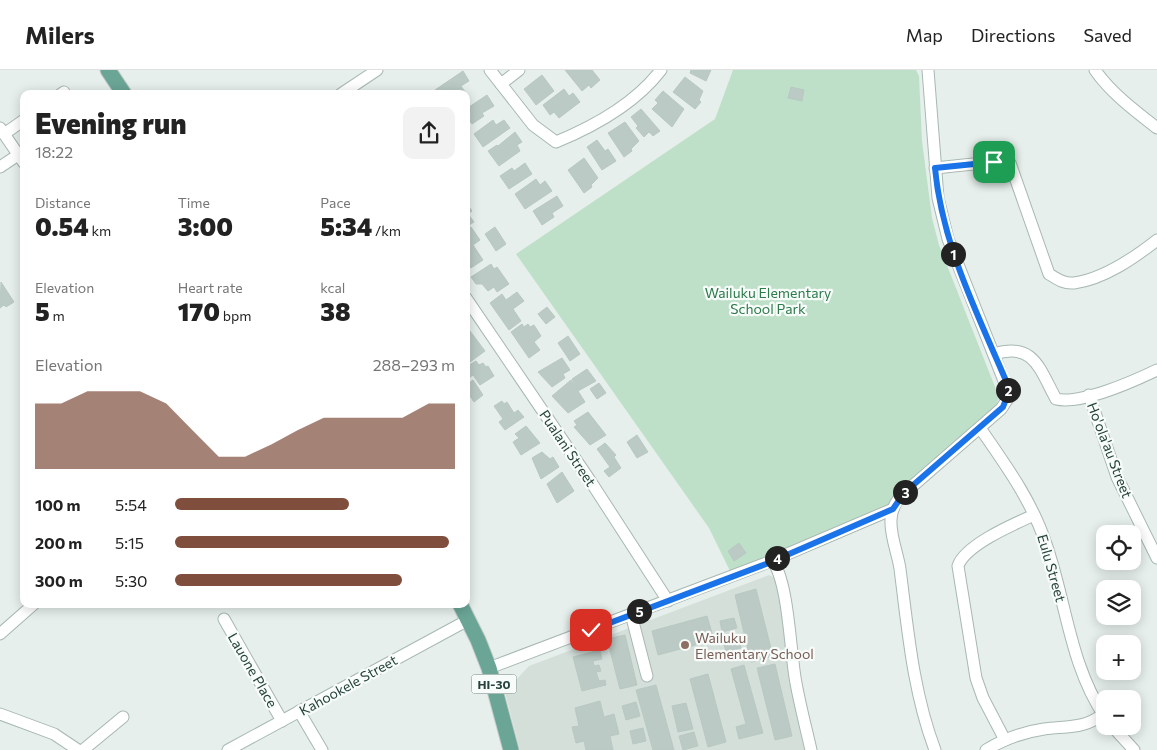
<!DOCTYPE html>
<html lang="en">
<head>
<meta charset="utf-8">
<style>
  body { margin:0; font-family:Commissioner,sans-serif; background:#f2f2f2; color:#222; height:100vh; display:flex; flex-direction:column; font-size:19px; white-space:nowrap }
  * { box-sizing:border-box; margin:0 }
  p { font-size:16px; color:#767676 }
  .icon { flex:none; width:28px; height:28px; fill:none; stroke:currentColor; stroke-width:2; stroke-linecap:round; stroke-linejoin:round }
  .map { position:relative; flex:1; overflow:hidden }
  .drawer { position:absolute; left:20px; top:20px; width:450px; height:518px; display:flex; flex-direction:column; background:#fff; border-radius:10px; box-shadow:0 2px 12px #0003 }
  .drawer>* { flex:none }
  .controls { position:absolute; left:1096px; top:455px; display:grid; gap:10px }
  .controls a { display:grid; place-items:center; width:45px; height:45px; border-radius:10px; background:#fff; box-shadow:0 2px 12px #0003; font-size:25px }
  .pin { position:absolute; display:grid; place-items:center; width:42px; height:42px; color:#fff; margin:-21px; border-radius:10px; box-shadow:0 2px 8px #0006 }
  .km { position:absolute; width:25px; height:25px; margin:-12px; border-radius:50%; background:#222; color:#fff; font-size:14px; line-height:25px; text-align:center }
  .round { display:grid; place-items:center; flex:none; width:52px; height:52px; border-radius:10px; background:#f2f2f2 }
  .head { display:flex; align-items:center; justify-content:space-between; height:85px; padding:0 15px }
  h1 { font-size:28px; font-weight:800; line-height:38px }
  .figures { display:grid; grid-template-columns:repeat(3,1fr); gap:8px; height:85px; padding:5px 15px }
  .figures div { display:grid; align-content:center }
  .figures b { font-size:25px; font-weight:800 }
  .figures small { font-size:14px; font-weight:400 }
  .figures p { font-size:14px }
  .chart { height:140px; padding:10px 15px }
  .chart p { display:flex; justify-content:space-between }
  .chart svg { width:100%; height:90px; margin-top:5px; fill:#804e3d; opacity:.7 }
  ul { padding:0 15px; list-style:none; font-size:16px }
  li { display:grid; grid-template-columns:80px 60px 1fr; align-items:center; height:38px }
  li i { height:12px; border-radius:6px; background:#804e3d }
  header { display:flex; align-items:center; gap:30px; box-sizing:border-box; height:70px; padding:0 25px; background:#fff; border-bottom:1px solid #e0e0e0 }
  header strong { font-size:24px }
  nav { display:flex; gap:28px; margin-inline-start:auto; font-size:18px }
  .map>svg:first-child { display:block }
</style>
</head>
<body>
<header>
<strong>Milers</strong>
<nav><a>Map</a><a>Directions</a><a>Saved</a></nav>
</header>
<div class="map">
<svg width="1157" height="680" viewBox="0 0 1157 680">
  <rect width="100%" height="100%" fill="#e6efeb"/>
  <!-- built -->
  <polygon fill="#d4dfda" points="769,505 777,509 793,625 807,680 520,680 505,622 529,596"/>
  <!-- green -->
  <polygon fill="#bfe0c8" points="733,0 916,0 919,6 922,71 932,148 939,175 999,327 995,340 888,440 730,501 709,458 516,184 715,49"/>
  <!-- building -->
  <g fill="#bbcac4" stroke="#b8c9c2">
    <polygon points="565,0 592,0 600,10 591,18 589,15 582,21"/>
    <polygon points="691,0 711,0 706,11 690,3"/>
    <polygon points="463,1 469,11 461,16 465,22 462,24 438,24 435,20"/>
    <polygon points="542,5 554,21 536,35 524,19"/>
    <polygon points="685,7 703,21 699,30 701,32 695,39 673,22"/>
    <polygon points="791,17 804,20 802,31 788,28"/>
    <polygon points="564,19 569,26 573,23 580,32 559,48 554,42 550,45 543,35"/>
    <polygon points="663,21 684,39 672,57 652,39 658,33 655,30"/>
    <polygon points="487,25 494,36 482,43 484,46 472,54 466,46 466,39"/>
    <polygon points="641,39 660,61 653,66 649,62 644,67 636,58 638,56 631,47"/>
    <polygon points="493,50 496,55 504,50 510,58 483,77 474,64"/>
    <polygon points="625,52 639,71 631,79 632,81 624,87 608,63"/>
    <polygon points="515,62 522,72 517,75 520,81 499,96 488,81 497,75 498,76"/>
    <polygon points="597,70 605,81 608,79 616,91 602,100 587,77"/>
    <polygon points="584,88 598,108 591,115 592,117 584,123 568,100"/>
    <polygon points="525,93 532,104 509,119 500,106 512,98 514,101"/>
    <polygon points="536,109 540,115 545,111 552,121 525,139 515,124"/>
    <polygon points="557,126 563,136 552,143 554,147 542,155 533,141"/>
    <polygon points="466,132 472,141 468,144 474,152 466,157"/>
    <polygon points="471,157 480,170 473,175 483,190 471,198 466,192 466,161"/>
    <polygon points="495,157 506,174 496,181 485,164"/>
    <polygon points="491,194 494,199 497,197 509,214 497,222 494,217 488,221 482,214 476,214 471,207"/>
    <polygon points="1,212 14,232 6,237 4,235 0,238"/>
    <polygon points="517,222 524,231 513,239 521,251 509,260 490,233 502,224 506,230"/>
    <polygon points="547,237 555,247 546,254 538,244"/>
    <polygon points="522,254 524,257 528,254 530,257 534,255 541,266 534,272 540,280 529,288 511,262"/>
    <polygon points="470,261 485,281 466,295 466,264"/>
    <polygon points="568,266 580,284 570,291 558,273"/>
    <polygon points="562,288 570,300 563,304 565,308 552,317 538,302"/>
    <polygon points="476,291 479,295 483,293 486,297 488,296 494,306 480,315 473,305 466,310 466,297"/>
    <polygon points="587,299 596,311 578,321 572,309"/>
    <polygon points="473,310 483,325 474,332 466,320 466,315"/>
    <polygon points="571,310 585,332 568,343 552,326"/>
    <polygon points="599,313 606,323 597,329 590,319"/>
    <polygon points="502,331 504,334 507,332 514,343 518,340 524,347 505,360 499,352 503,349 494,336"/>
    <polygon points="588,342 606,365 590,375 574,357 577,355 574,351"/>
    <polygon points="526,356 540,373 521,385 513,372 519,368 515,364"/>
    <polygon points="637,365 648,382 637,388 627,372"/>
    <polygon points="605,373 616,385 614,387 621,398 609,407 604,401 610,397 597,379"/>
    <polygon points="542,382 550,389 553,387 559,397 541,409 532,388"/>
    <polygon points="562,402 574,421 557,433 547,414"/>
    <polygon points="739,473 746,483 734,491 728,481"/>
    <polygon points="756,519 773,586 751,592 735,525"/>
    <polygon points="707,546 714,570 658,585 652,561"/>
    <polygon points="734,548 737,558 722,562 720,551"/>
    <polygon points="625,565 637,615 620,619 607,569"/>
    <polygon points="738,566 741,578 726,582 723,570"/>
    <polygon points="600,580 602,589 593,591 594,596 599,595 601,601 596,602 599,611 605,610 606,615 582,621 573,587"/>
    <polygon points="775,594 792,666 775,670 757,598"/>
    <polygon points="744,595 763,663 739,669 736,657 746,654 731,599"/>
    <polygon points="708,604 726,672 708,677 690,609"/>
    <polygon points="656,615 674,680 653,680 636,620"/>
    <polygon points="600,631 604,647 614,644 619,664 610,666 613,680 586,680 584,671 576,673 572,657 579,656 575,638"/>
    <polygon points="636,632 640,646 626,650 622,636"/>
    <polygon points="686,633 693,659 678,662 672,636"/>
    <polygon points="643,658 646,671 633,674 630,661"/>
    <polygon points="694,662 698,676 683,680 679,666"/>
  </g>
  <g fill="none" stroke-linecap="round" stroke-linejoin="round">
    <!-- street casing -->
    <g stroke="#a8b8b2" stroke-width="13">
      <g id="street">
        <path d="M490,0l43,55 23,17c39,-16 79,-38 105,-72"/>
        <path d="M928,0l10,128 10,41 60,152 -1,9 -6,9 -100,87c-6,7 -10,15 -10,24 -1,16 7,34 9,49 8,62 13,123 35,181"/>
        <path d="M1095,0c16,23 40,41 62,58"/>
        <polyline points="501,14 519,0"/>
        <polyline points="61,24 64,22"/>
        <polyline points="341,24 377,0"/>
        <polyline points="0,58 24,93"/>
        <polyline points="4,64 24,50"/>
        <polyline points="0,97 18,85"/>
        <path d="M935,98l67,-7 8,2 39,111c8,5 15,10 25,9 30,-4 60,-25 83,-43"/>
        <polyline points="466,228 591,412 668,531"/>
        <path d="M994,284c40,-12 45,14 62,45 24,6 78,-18 101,-29"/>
        <polyline points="1089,325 1117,407 1157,488"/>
        <path d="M980,358c25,36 52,73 66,116 20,57 24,122 59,173"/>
        <path d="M772,490c17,22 18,93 24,123 4,22 10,45 15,67"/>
        <polyline points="631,544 647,606"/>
        <polyline points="224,549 282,651"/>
        <polyline points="0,564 34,534"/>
        <polyline points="489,598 766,493 893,439"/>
        <polyline points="299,641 322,680"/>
        <polyline points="0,644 54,664 78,680"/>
        <polyline points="1112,656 1134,680"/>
        <path d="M1005,670l-22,-42 -7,-20 -18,-112c7,-21 56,-42 76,-51"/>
        <polyline points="83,680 123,647"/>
        <polyline points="228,680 468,550"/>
        <path d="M986,680c18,-11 37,-18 58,-21 22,-3 41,0 59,-15"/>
      </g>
    </g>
    <!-- primary casing -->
    <g stroke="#c2cac8" stroke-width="17">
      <g id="primary">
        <polyline points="108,0 124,24"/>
        <polyline points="460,534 478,570 489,598 511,680"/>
      </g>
    </g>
    <!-- street -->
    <use href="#street" stroke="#fff" stroke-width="11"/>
    <!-- primary -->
    <use href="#primary" stroke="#6aa596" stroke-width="15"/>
  </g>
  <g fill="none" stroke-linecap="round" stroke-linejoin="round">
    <!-- route casing -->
    <g stroke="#fff" stroke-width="10">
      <path id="route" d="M591,560l175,-66 127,-55 11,-16 99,-86 5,-13 -1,-11c-30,-70 -65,-139 -72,-215l59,-6"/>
    </g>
    <!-- route -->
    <use href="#route" stroke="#1a73e8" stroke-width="6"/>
  </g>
  <!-- markers -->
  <circle fill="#8d6e63" stroke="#f7fbf9" stroke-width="2" cx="685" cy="575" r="5"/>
  <g text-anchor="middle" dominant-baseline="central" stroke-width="4.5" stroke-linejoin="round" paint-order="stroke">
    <!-- shield labels -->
    <rect fill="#f7fbf9" stroke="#637a73" stroke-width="1" x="471.5" y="604.5" width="45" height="19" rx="4"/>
    <g font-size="12" font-weight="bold" fill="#24423a">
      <text x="494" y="614">HI-30</text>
    </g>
    <!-- park labels -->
    <g font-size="14" fill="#2d7a4b" stroke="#f7fbf9">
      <text x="768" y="222">Wailuku Elementary<tspan x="768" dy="16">School Park</tspan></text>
    </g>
    <!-- street labels -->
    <g font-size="14" fill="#24423a" stroke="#f7fbf9">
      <text transform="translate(568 378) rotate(56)">Pualani Street</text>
      <text transform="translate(1110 380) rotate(69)">Ho'ola'au Street</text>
      <text transform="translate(1052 498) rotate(74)">Eulu Street</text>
      <text transform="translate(253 600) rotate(60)">Lauone Place</text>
      <text transform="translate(348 615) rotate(-29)">Kahookele Street</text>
    </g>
    <!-- education labels -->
    <g font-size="14" fill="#785e54" stroke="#f7fbf9" text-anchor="start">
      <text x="695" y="567">Wailuku<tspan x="695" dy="16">Elementary School</tspan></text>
    </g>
  </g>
</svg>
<div class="controls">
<a><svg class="icon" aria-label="locate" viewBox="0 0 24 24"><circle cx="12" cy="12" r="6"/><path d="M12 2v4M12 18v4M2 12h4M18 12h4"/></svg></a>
<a><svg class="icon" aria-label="layers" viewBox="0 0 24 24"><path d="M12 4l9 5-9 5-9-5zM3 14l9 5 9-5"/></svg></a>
<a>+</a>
<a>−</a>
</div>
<div class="pin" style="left:994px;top:92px;background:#1e9e55"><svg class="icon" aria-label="arrive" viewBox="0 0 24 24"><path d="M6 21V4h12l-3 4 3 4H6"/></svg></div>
<div class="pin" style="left:591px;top:560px;background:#d93025"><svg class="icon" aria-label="check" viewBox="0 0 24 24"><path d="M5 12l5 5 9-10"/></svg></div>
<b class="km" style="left:953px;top:184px">1</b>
<b class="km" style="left:1008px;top:320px">2</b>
<b class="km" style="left:905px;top:422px">3</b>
<b class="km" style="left:777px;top:488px">4</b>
<b class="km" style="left:639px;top:541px">5</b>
<section class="drawer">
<div class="head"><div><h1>Evening run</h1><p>18:22</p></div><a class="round"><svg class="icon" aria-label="share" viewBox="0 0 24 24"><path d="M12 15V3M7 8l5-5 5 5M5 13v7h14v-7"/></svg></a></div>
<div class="figures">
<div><p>Distance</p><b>0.54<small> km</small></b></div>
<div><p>Time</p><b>3:00</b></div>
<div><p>Pace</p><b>5:34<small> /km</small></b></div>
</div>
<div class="figures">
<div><p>Elevation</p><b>5<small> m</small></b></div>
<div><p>Heart rate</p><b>170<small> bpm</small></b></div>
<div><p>kcal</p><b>38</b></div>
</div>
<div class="chart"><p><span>Elevation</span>288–293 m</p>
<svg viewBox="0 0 160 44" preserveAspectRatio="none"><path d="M0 44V12L10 12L20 6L30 6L40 6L50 12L60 25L70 38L80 38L90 32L100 25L110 19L120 19L130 19L140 19L150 12L160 12V44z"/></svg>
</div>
<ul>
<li><b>100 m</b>5:54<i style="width:62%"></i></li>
<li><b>200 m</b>5:15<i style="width:98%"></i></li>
<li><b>300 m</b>5:30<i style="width:81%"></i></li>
</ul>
</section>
</div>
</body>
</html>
